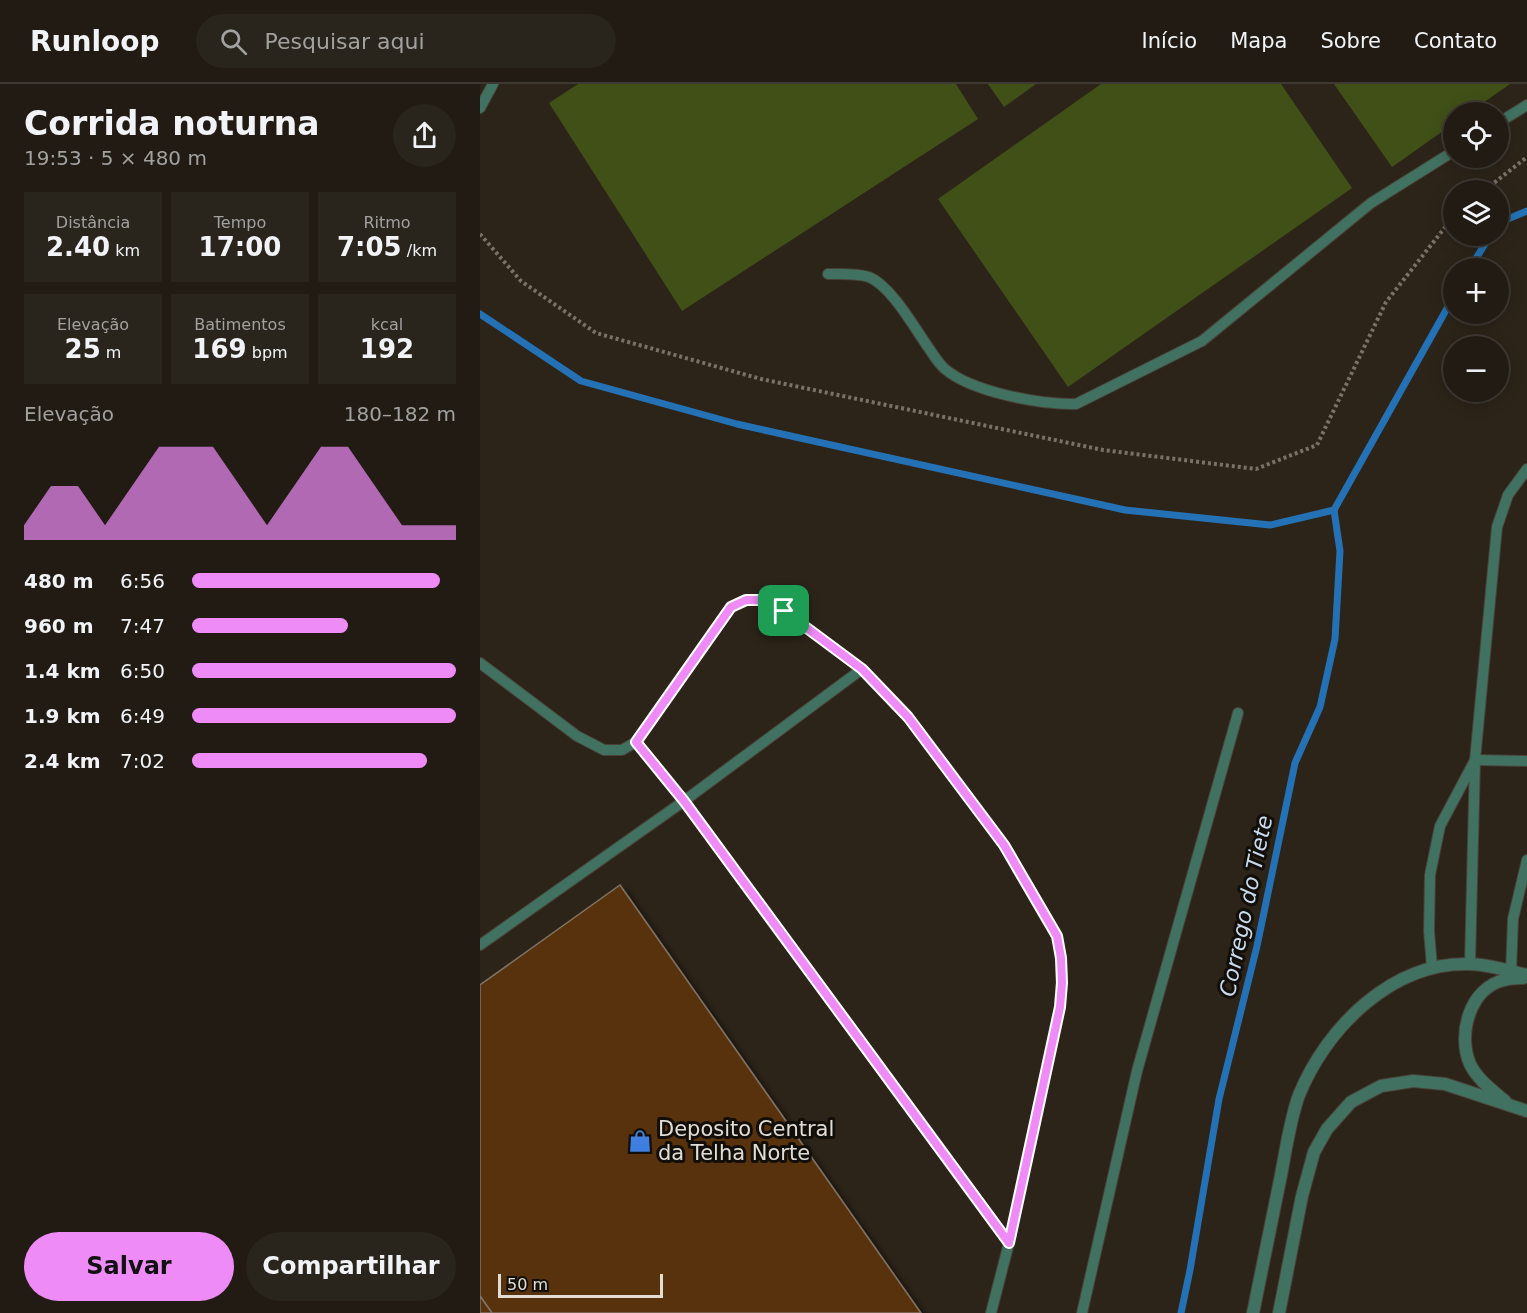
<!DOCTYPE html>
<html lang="pt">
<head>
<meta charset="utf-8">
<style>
  body { margin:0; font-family:"DejaVu Sans",sans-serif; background:#29241c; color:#f1f3f6; height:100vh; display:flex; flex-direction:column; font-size:22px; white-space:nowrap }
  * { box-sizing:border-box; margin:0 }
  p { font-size:20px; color:#a2a1a0 }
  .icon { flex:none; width:33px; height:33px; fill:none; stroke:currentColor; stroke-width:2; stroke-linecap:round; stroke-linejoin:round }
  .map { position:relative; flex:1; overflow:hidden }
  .panel { display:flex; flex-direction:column; background:#211b13; width:480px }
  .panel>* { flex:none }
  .fabs { position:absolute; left:963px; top:18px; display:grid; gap:12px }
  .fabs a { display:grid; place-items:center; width:66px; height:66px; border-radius:50%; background:#211b13; box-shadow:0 3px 15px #0003,0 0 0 2px #3e3933; font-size:30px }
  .scale { position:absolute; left:18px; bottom:15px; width:165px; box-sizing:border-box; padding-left:6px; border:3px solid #e1dcd4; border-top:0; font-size:16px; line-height:21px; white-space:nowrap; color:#e1dcd4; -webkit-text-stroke:4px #120e09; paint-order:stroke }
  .pin { position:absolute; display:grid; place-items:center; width:51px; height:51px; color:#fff; margin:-26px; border-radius:12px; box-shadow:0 3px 9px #0006 }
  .round { display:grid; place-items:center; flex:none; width:63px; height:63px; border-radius:32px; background:#29241c }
  .head { display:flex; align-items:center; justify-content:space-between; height:102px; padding:0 24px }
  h1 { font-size:33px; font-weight:700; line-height:45px }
  .stats { display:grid; grid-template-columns:repeat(3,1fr); gap:9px; height:102px; padding:6px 24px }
  .stats div { display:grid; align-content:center; border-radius:0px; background:#29241c; text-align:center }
  .stats b { font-size:26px; font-weight:700 }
  .stats small { font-size:16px; font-weight:400 }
  .stats p { font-size:16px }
  .chart { height:168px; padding:12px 24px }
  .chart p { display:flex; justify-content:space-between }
  .chart svg { width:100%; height:108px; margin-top:6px; fill:#ef8bf7; opacity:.7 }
  .cta { display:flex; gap:12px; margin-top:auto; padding:12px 24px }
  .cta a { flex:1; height:69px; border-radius:36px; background:#ef8bf7; color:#111; font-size:24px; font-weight:700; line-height:69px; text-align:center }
  .cta a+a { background:#29241c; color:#f1f3f6 }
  ul { padding:0 24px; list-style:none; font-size:20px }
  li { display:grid; grid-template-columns:96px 72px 1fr; align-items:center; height:45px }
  li i { height:15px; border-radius:8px; background:#ef8bf7 }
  header { display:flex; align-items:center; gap:36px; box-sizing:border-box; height:84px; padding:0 30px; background:#211b13; border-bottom:2px solid #3e3933 }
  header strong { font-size:28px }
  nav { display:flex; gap:33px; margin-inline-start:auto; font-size:21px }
  .search { width:420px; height:54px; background:#29241c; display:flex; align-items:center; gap:15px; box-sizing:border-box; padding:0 21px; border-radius:33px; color:#a2a1a0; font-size:22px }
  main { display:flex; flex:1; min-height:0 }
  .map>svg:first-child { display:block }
</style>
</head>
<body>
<header>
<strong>Runloop</strong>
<div class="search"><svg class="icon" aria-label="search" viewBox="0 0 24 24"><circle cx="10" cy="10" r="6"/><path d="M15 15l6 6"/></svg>Pesquisar aqui</div>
<nav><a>Início</a><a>Mapa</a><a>Sobre</a><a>Contato</a></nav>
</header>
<main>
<section class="panel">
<div class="head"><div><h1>Corrida noturna</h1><p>19:53 · 5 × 480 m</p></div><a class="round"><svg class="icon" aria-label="share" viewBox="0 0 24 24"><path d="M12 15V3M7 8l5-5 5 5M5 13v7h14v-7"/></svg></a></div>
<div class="stats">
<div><p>Distância</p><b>2.40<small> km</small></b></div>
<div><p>Tempo</p><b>17:00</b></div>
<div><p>Ritmo</p><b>7:05<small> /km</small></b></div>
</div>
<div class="stats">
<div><p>Elevação</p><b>25<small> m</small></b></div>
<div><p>Batimentos</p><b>169<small> bpm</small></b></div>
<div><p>kcal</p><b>192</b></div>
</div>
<div class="chart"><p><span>Elevação</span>180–182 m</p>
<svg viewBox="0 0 160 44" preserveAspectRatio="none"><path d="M0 44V38L10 22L20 22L30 38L40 22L50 6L60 6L70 6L80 22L90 38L100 22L110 6L120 6L130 22L140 38L150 38L160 38V44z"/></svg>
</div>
<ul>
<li><b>480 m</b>6:56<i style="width:94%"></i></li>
<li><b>960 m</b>7:47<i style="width:59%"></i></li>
<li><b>1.4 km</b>6:50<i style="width:100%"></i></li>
<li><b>1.9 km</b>6:49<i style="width:100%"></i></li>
<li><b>2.4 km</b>7:02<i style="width:89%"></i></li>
</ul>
<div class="cta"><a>Salvar</a><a>Compartilhar</a></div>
</section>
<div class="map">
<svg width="1047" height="1229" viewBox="0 0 1047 1229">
  <defs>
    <filter id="shadow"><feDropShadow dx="5.5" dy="5.5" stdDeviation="3" flood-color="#0009"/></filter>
  </defs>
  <rect width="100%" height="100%" fill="#2c2419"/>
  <!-- green -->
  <g fill="#415017">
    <polygon points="98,0 476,0 498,35 202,227 69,19"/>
    <polygon points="508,0 556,0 524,23"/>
    <polygon points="621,0 801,0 872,104 588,303 458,115"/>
    <polygon points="854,0 1030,0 990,28 974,28 973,40 912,83"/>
  </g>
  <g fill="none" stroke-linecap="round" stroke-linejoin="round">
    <!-- stream -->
    <g stroke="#2472b5" stroke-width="7">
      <polyline points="1018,139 1047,127"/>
      <polyline points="990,184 1010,152"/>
      <polyline points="0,230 101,297 257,340 645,426 790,441 854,426 974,212"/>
      <polyline points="701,1229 710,1186 739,1015 777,862 815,679 840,623 855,555 860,467 854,426"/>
    </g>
  </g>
  <!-- building -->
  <g fill="#593307" stroke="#807368" stroke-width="1.5" filter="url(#shadow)">
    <polygon points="140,801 441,1229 12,1229 0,1212 0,901"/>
    <polygon points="0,1212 12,1229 0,1229"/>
  </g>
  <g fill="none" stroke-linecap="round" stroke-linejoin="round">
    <!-- service casing -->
    <g stroke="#494137" stroke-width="12">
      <g id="service">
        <polyline points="0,24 13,0"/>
        <polyline points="1018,39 1047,21"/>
        <path d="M348,190c14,0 28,-1 41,3 22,9 45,50 59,70 5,7 10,16 17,22 27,23 96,36 131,35l126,-63 169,-138 83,-52"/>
        <polyline points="0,579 97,652 124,666 142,666 156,658 251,523 266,516 281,516 304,527 382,585"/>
        <polyline points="156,658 204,717 529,1159"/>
        <polyline points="995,676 1047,677"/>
        <path d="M0,861l204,-144 178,-132 46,48 96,128 53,91c6,24 5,47 3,71l-51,236 -18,70"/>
        <polyline points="990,879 995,676 1017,443 1028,411 1047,385"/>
        <polyline points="952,883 949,847 950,791 960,742 994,678"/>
        <polyline points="1031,888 1033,835 1047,776"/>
        <polyline points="602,1229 657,987 758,629"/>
      </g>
    </g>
    <!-- tertiary casing -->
    <g stroke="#494137" stroke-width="14">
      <g id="tertiary">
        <path d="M1025,1017c-13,-11 -28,-22 -35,-37 -13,-30 0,-76 34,-84 6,-2 13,-2 19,-2"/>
        <path d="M773,1229c9,-46 19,-92 28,-138 5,-26 9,-55 18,-80 28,-68 93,-133 170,-131 19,0 39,7 58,11"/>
        <polyline points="799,1229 822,1112 834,1068 847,1045 871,1018 901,1002 933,997 965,1000 1047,1027"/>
      </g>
    </g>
    <!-- path -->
    <g stroke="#797268" stroke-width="4" stroke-dasharray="3 3" stroke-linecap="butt">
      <polyline points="1005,106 1047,73"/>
      <polyline points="0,150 41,197 116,249 281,295 623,366 776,385 837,361 906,218 974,132"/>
    </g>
    <!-- service -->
    <use href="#service" stroke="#417161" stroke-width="10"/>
    <!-- tertiary -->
    <use href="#tertiary" stroke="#417161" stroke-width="12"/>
  </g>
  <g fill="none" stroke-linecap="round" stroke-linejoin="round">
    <!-- route casing -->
    <g stroke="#fff" stroke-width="12">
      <polygon id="route" points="266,516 282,516 304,527 382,585 428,633 524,761 577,852 581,874 582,899 580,923 529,1159 204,717 156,658 251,523"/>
    </g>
    <!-- route -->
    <use href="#route" stroke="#ef8bf7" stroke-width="8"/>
  </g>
  <!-- icons -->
  <defs>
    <g id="shop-bare" transform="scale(1.8)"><path d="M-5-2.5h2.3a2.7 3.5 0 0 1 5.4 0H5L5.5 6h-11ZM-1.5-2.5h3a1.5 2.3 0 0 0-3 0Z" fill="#3f7fe0" stroke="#120e09" stroke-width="2.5" paint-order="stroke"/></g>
  </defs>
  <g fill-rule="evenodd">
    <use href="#shop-bare" x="160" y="1057"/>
  </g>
  <g text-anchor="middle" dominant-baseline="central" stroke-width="6" stroke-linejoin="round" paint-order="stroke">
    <!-- poi labels -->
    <g font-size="21" fill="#e1dcd4" stroke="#120e09" text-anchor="start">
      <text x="178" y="1045">Deposito Central<tspan x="178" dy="24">da Telha Norte</tspan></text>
    </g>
    <!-- water labels -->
    <g font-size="22" font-style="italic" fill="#c8daec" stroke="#120e09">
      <text transform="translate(766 822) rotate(-78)">Corrego do Tiete</text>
    </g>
  </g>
</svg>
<div class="fabs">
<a><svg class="icon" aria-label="locate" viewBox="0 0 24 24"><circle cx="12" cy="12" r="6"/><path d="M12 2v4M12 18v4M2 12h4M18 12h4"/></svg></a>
<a><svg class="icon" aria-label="layers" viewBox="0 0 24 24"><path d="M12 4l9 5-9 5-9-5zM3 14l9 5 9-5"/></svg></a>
<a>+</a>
<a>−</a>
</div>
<div class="scale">50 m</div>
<div class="pin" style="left:304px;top:527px;background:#1e9e55"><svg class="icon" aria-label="arrive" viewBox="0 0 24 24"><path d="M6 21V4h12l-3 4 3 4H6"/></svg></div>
</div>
</main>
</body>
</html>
